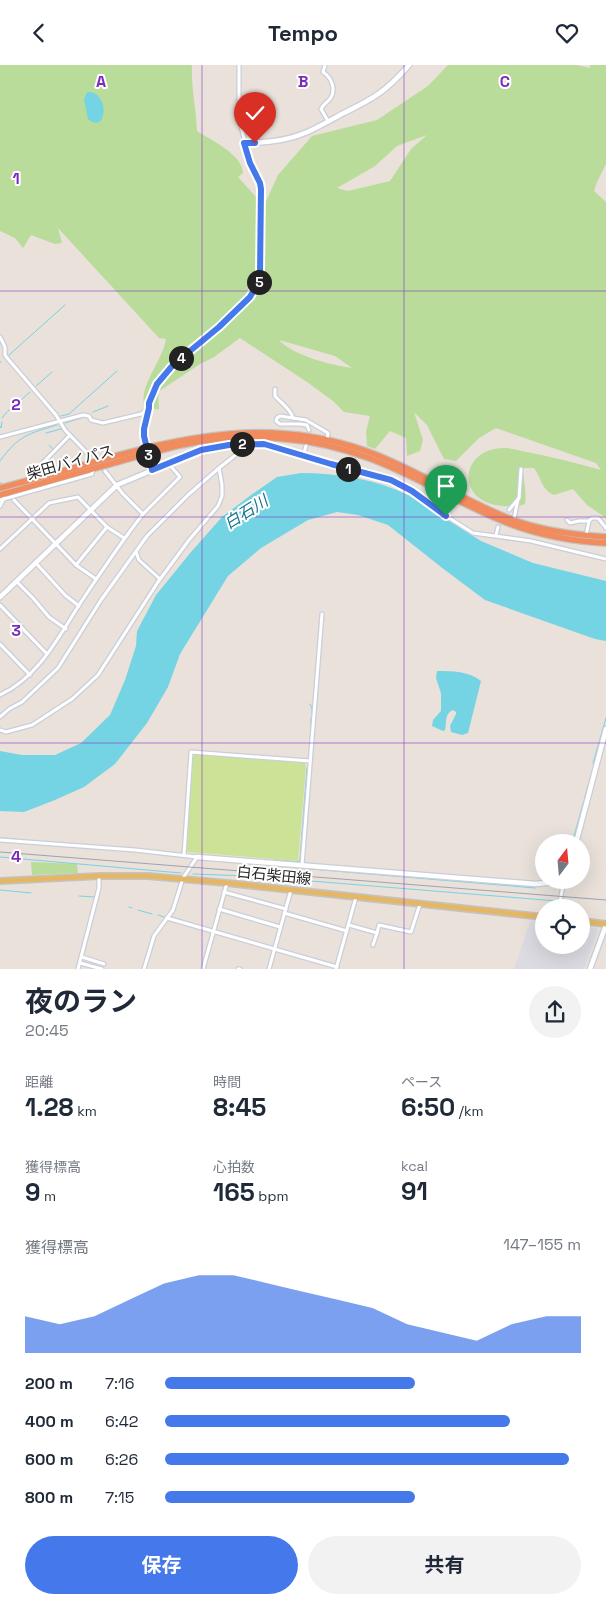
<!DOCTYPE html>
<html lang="ja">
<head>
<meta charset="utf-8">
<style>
  body { margin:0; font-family:"Space Grotesk","Noto Sans JP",sans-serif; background:#f2f2f3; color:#1f2937; height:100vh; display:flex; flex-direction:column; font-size:19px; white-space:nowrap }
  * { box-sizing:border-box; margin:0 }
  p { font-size:16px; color:#747a83 }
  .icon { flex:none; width:28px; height:28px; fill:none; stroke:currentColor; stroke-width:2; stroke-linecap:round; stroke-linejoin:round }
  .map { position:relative; height:904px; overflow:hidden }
  .drawer { display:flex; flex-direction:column; background:#fff; flex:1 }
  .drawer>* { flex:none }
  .needle { width:32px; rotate:16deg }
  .buttons { position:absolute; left:535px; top:769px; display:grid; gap:10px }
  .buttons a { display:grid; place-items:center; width:55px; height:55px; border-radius:50%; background:#fff; box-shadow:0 5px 20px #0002; font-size:25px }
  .pin { position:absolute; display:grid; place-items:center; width:42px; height:42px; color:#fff; margin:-51px -21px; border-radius:50% 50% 50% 0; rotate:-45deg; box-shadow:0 0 5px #0007 }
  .pin .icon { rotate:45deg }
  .km { position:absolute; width:25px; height:25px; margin:-12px; border-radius:50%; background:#222; color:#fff; font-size:14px; line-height:25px; text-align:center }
  .round { display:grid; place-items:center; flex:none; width:52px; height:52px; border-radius:26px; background:#f2f2f3 }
  .head { display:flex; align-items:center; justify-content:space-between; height:85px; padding:0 25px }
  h1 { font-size:28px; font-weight:700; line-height:38px }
  .stats { display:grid; grid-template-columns:repeat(3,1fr); gap:8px; height:85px; padding:5px 25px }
  .stats div { display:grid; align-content:center }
  .stats b { font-size:25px; font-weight:700 }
  .stats small { font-size:14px; font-weight:400 }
  .stats p { font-size:14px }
  .chart { height:140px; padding:10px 25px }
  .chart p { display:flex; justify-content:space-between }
  .chart svg { width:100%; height:90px; margin-top:5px; fill:#4578eb; opacity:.7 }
  .primary-button { display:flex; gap:10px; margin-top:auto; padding:10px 25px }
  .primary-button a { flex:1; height:58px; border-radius:30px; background:#4578eb; color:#fff; font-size:20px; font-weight:700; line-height:58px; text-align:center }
  .primary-button a+a { background:#f2f2f3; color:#1f2937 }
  ul { padding:0 25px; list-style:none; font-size:16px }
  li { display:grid; grid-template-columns:80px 60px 1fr; align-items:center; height:38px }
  li i { height:12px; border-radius:6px; background:#4578eb }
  header { display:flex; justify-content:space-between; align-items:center; height:65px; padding:0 25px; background:#fff; font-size:22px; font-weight:700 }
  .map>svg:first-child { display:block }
</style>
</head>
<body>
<header><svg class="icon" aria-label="back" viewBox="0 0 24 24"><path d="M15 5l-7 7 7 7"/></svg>Tempo<svg class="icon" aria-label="heart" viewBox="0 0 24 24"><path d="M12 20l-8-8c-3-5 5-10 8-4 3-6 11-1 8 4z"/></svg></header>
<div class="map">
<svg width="606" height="904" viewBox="0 0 606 904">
  <rect width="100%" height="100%" fill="#e9e1da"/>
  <!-- industrial -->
  <polygon fill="#dcdbe2" points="531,854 544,855 544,880 581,880 581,861 597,863 598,865 584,904 514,904"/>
  <!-- green -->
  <g fill="#b9dc9a" fill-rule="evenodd">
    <path d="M0,0h192c-1,22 4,43 5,66 14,9 46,24 46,42l-5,4 26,29 14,-31 34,-39 65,-16 51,-34 20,-21h128l14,3v-3h16v99l-9,18 -3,9 12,11v316l-19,-13 -14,-16 -19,6c-12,-5 -13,-17 -20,-27h-11c0,12 4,24 2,36 -7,3 -13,3 -22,2 -49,-3 -43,-59 2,-58 7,0 15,3 22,4 25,5 50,11 74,18l-5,-7 -100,-35 -17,10 -23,23 -12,-2 -17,-34 -13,-13 9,28 -3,11 -13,5 -1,-18 -16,-7 -15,18 -8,-3 -1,-14 4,-16 -26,-4 -11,-11 -26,-19 -67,-44 -26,19 -14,7 -42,28 1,17 -13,1c-11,-20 17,-49 20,-71l-7,-1 -101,-110 4,15 -7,1 -24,-9 -8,13 -8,-10 -15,-7zM427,70l-16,14 -21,32 -42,10 -11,-3 38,-22 22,-20zM279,275l56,16 17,12c-21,-3 -58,-12 -73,-28z"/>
    <polygon points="31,797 77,799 78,808 32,810"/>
  </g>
  <!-- pitch -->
  <polygon fill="#cce397" points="193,689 304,698 306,701 298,796 188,787 186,785"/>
  <!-- water -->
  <g fill="#74d4e4">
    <path d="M87,27c24,-1 20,44 1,27l-4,-19z"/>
    <path d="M301,408c36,0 74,6 107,22l73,46 52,22 73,18v60l-11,-2 -110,-39 -44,-33 -53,-42 -30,-10 -21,-3 -29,8 -47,28 -33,28 -48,78 -12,33 -21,36 -32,41 -31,23 -29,13 -31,12 -24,-1v-60l22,4h33l26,-12 29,-28 15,-35 11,-34 1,-15 19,-36 35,-43 31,-35 29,-22 26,-18z"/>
    <path d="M437,606c15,0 32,0 44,10l-13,52 -6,2 -11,-3 -1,-6 6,-12v-2l-3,-2c-9,4 -6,13 -8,20l-2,1 -11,-5 1,-6 8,-9v-18l-5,-15z"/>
  </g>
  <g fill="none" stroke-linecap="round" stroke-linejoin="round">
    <!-- stream -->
    <g stroke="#74d4e4" stroke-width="1">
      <polyline points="8,291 65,240"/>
      <polyline points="0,297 1,297"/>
      <polyline points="36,321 52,307"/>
      <polyline points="20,336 30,327"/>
      <polyline points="14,341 18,337"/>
      <polyline points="8,346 13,342"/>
      <polyline points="93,347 108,341"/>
      <polyline points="61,351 69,349 117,306"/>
      <polyline points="2,353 7,347"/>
      <polyline points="65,358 84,352"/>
      <polyline points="0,361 1,363 2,357"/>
      <polyline points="46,368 61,364 67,370"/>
      <polyline points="49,380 53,384"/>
      <path d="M0,396c19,-26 28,-27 57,-36"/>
      <polyline points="102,406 107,412"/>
      <polyline points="310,639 312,643 312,649"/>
      <polyline points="311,661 311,653"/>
      <polyline points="309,692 311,662"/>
      <polyline points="593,698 606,653"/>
      <polyline points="2,773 15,774"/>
      <polyline points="572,778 590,714"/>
      <polyline points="0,792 181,808"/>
      <polyline points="275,795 299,797 300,794 307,703"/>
      <polyline points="299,803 535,823"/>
      <polyline points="193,809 249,811 557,836"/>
      <polyline points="539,816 547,815"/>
      <polyline points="0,825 31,828"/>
      <polyline points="79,831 95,832"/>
      <polyline points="129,842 132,843"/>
      <polyline points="138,845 152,849"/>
      <polyline points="158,850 164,852"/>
      <polyline points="171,852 182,855"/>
    </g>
    <!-- street-tunnel -->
    <polyline stroke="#c2bcb6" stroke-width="3" stroke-dasharray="3 1.5" stroke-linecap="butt" points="0,418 9,428"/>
    <!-- street casing -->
    <g stroke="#c9ced9" stroke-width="5.5">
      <g id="street">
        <path d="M325,0l-2,7c9,6 14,19 6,28 -3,3 -6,5 -8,9l7,12"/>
        <polyline points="0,272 5,282 5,290 8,294 56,350 65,365 89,390"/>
        <path d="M275,324v7c6,7 16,13 18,22"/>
        <polyline points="309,365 307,360 300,359 280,359 276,356 277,353 280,351 306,355 328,368 327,375"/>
        <polyline points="0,372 83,350 89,351 91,355 103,358 141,349 149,343"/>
        <polyline points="270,380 331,399 391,415 407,423 446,451 473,468 531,476 606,494"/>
        <polyline points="303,391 306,381"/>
        <polyline points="152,405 143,371 144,364 149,343 149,338 157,319 173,300 219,262 249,232 257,222 259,214 261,124 260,118 250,98 241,61 239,48 239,0"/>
        <polyline points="34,414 34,407 70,370"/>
        <polyline points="0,435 92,409 93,404"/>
        <polyline points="14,435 76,500 96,514"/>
        <polyline points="0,441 4,433"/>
        <polyline points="509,445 519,433 521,404"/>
        <polyline points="143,449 180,412 168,398"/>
        <polyline points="514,454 518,434"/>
        <polyline points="567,455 570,458 579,456 589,456"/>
        <polyline points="496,470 498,462"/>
        <polyline points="586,471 589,456 592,453 598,453 606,463"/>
        <polyline points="0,484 49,438 78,432 107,462 124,473"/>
        <polyline points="136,487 139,495 160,514"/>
        <polyline points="35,497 65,530 79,541"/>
        <polyline points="76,500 107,462"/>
        <polyline points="16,516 33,533 49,552 66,564"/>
        <polyline points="0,540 47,589"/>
        <polyline points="0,579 30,610"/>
        <path d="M0,630c39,-18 59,-59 81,-93 20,-30 40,-60 62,-88l-20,-20 -18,-23"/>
        <polyline points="0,652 9,644 22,637 58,603 101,535 147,471 188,430 219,403 242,385 246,379"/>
        <polyline points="0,665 6,667 32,660 72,634 98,610 158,517 189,475 218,441 222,431 222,420 219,403"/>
        <polyline points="0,775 135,785 197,792 183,813 173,845 154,871 144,904"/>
        <polyline points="184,790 191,687 310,696"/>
        <polyline points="302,800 322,549"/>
        <polyline points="224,827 286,844"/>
        <polyline points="559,842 564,815"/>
        <polyline points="219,844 280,862"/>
        <polyline points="284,848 347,866"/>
        <polyline points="167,853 337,902"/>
        <polyline points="349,860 377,868 373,880"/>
        <polyline points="377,868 379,860 411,867 420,839"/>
        <polyline points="82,892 104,899"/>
        <polyline points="80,898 102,904"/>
        <polyline points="78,904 99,823 99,811"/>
        <polyline points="203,904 227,818"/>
        <polyline points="238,904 240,904"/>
        <polyline points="269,904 291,825"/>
        <polyline points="336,904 356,832"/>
      </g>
    </g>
    <!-- secondary casing -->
    <g stroke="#c9ced9" stroke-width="7">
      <g id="secondary">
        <path d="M244,78c21,0 42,-2 61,-10 12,-5 24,-12 35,-18 32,-16 45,-22 69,-50"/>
        <polyline points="0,532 117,420 201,385 229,380 257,378 270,380"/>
        <polyline points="576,778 606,664"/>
        <polyline points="197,792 536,819 546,818 555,815"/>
        <polyline points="590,904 606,860"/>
      </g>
    </g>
    <!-- primary casing -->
    <g stroke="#c3c3c3" stroke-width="8">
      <g id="primary">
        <polyline points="0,816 99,811 148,811 227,818 544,852"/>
        <polyline points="581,856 606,859"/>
      </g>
    </g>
    <!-- highway casing -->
    <g stroke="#c3c3c3" stroke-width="8">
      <g id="highway">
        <path d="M0,423c30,-8 61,-16 91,-25 95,-27 178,-46 275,-12 51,18 96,50 147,69 30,11 62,15 93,17"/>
        <path d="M0,430c36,-10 73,-21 110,-31 25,-7 50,-15 76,-20 61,-12 125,-8 183,14 44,16 84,42 127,60 34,15 73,23 110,25"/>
      </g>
    </g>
    <!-- street -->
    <use href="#street" stroke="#fff" stroke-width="3"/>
    <!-- secondary -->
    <use href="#secondary" stroke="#fff" stroke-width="4.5"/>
    <!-- primary -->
    <use href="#primary" stroke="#e5b764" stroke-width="5"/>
    <!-- highway -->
    <use href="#highway" stroke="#f18c5e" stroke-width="5.5"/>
    <!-- rail -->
    <polyline stroke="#9ea3b1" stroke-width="1" points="0,787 606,835"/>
  </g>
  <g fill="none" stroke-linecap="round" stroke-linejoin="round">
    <!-- route casing -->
    <g stroke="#fff" stroke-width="10">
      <polyline id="route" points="255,78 244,78 250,98 260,118 261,124 260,209 258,218 250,232 219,262 173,300 157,319 149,338 149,343 144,364 144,371 152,405 201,385 229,380 264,379 331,399 391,415 412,426 446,451"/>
    </g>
    <!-- route -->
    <use href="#route" stroke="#4578eb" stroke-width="6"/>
  </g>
  <!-- grid -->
  <path fill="none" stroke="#7b2cbf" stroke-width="1" stroke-opacity="0.55" d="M202,0v904M404,0v904M0,226h606M0,452h606M0,678h606"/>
  <g text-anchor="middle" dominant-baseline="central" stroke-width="4" stroke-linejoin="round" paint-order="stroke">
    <!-- street labels -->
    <g font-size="15" fill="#282828" stroke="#fff">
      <text transform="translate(70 397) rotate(-16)">柴田バイパス</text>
      <text transform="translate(274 810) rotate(6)">白石柴田線</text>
    </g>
    <!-- water labels -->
    <g font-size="16" font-style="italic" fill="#17728c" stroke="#fff">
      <text transform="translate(246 447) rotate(-32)">白石川</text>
    </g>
  </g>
  <g font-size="16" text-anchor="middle" font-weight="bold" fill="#7b2cbf" stroke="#fff" stroke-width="4" stroke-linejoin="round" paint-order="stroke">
    <text x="101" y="22">A</text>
    <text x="303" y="22">B</text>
    <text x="505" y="22">C</text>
    <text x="16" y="119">1</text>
    <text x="16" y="345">2</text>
    <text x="16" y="571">3</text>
    <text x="16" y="797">4</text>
  </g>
</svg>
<div class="buttons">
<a><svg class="needle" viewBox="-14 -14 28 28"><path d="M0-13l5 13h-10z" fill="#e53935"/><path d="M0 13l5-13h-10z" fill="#747a83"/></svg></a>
<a><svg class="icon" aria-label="locate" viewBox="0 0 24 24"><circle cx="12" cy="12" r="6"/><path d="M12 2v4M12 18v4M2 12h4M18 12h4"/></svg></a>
</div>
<div class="pin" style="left:446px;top:451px;background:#1e9e55"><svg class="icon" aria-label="arrive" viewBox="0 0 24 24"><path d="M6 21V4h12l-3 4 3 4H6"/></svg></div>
<div class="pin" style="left:255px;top:78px;background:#d93025"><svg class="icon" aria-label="check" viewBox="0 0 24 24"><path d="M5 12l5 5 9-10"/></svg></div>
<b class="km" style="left:348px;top:404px">1</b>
<b class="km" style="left:242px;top:379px">2</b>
<b class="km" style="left:148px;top:390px">3</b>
<b class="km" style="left:181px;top:293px">4</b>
<b class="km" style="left:259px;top:217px">5</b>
</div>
<section class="drawer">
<div class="head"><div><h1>夜のラン</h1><p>20:45</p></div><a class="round"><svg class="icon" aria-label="share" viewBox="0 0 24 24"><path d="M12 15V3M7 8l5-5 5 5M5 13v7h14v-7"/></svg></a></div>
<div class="stats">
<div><p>距離</p><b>1.28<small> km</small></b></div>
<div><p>時間</p><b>8:45</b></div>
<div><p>ペース</p><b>6:50<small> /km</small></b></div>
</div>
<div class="stats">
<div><p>獲得標高</p><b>9<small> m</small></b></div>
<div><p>心拍数</p><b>165<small> bpm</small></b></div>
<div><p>kcal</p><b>91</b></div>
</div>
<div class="chart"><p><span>獲得標高</span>147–155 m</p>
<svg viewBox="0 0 160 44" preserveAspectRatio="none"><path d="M0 44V26L10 30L20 26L30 18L40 10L50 6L60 6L70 10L80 14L90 18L100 22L110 30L120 34L130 38L140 30L150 26L160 26V44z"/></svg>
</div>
<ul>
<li><b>200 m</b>7:16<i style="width:60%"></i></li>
<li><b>400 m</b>6:42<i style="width:83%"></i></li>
<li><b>600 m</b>6:26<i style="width:97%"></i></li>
<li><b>800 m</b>7:15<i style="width:60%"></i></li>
</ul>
<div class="primary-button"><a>保存</a><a>共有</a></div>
</section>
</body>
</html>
